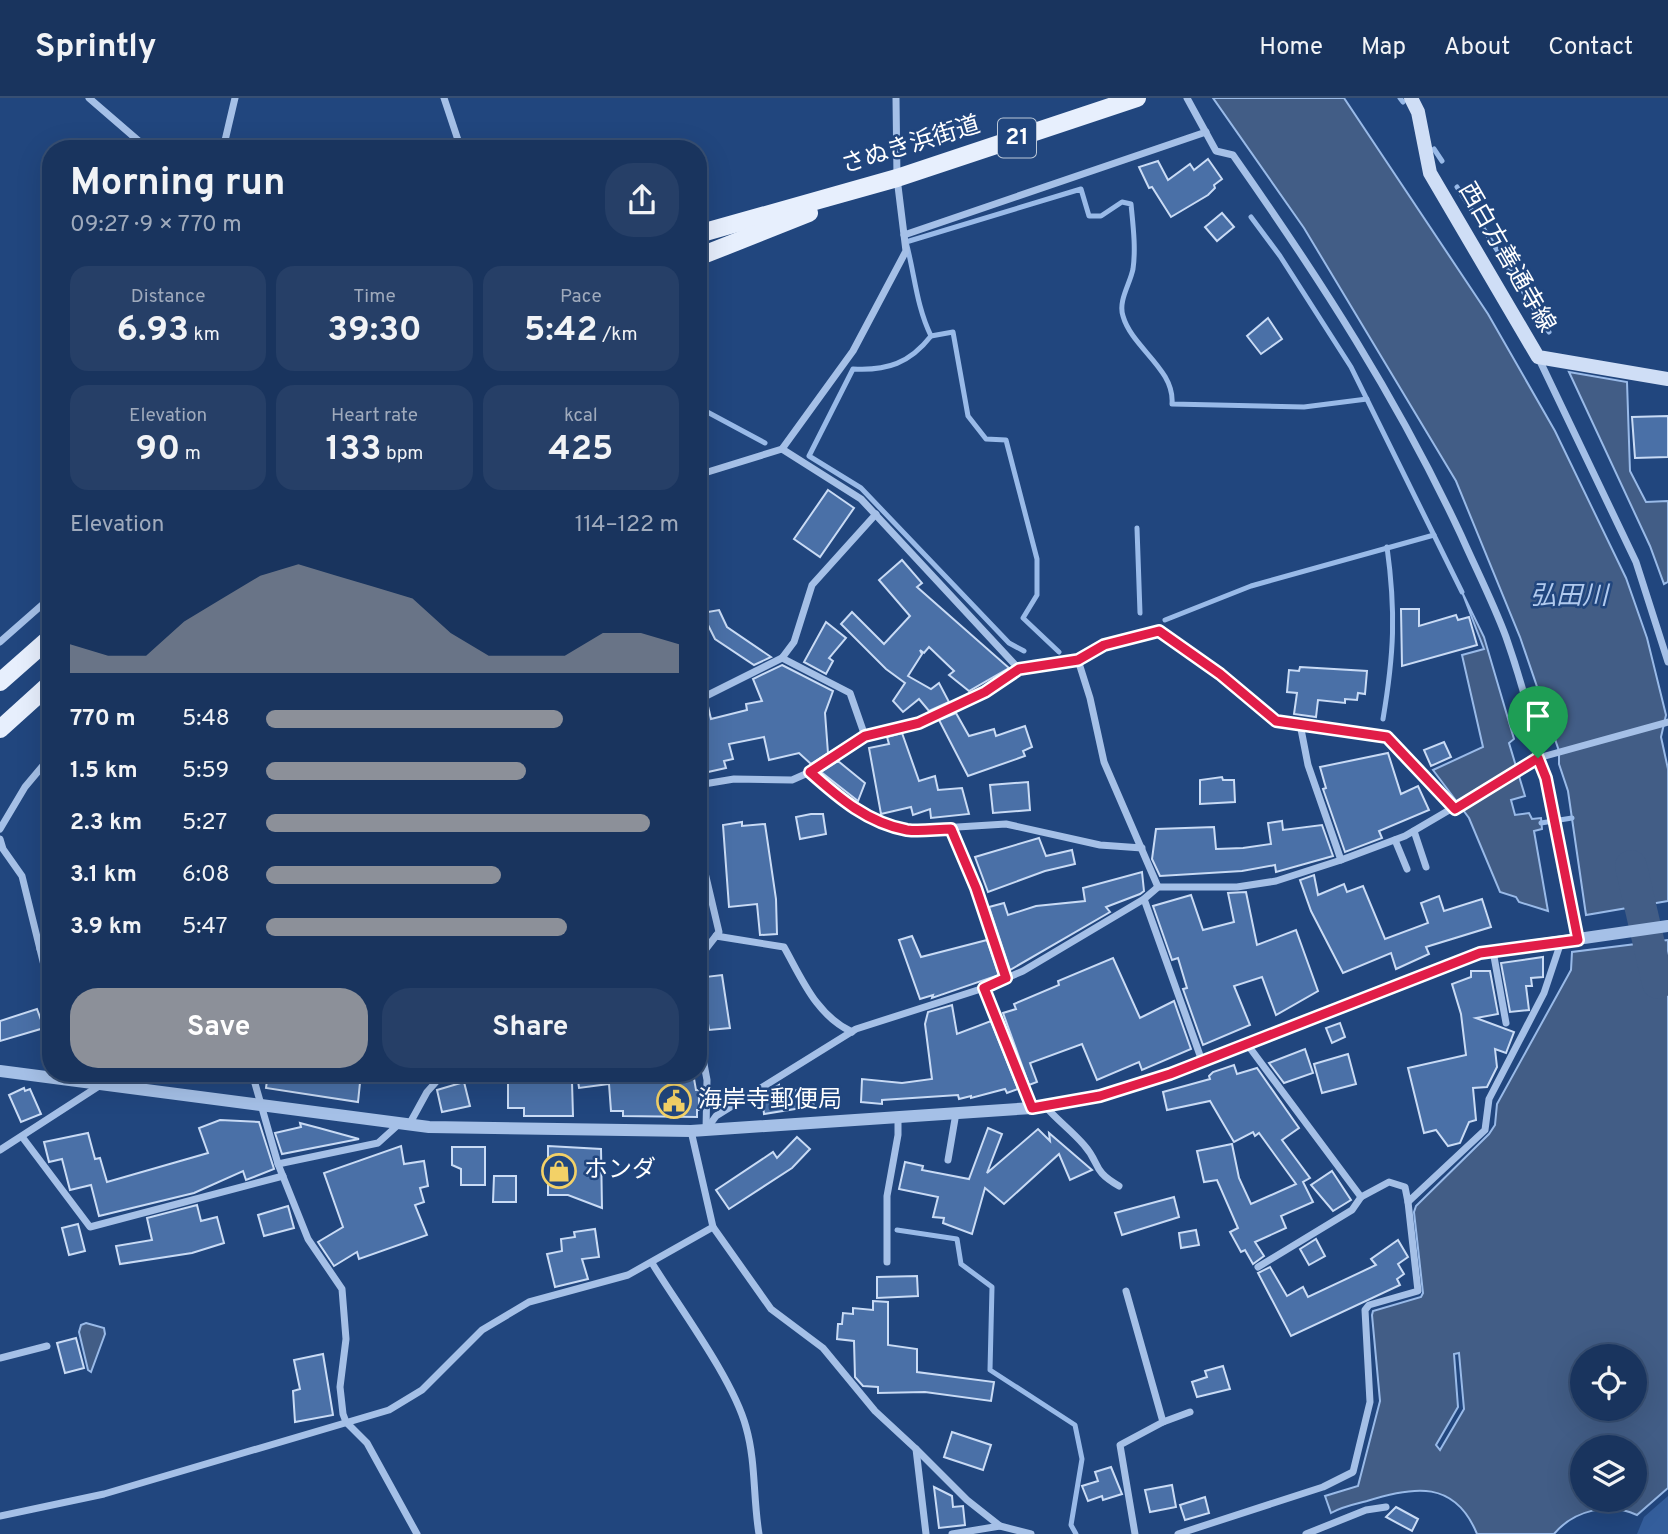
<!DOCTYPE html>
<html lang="en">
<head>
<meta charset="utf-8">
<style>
  body { margin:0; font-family:Overpass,"Noto Sans JP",sans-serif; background:#263f67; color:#f1f3f6; height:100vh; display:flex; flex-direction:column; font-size:26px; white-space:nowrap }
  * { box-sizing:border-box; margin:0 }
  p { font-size:23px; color:#9faabc }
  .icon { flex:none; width:38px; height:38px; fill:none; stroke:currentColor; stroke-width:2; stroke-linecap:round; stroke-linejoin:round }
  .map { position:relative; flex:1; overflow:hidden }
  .details { position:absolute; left:42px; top:42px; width:665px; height:942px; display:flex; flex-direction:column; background:#19345e; border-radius:28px; box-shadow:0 7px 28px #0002,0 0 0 2px #374f73 }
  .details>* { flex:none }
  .tools { position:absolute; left:1570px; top:1246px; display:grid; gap:14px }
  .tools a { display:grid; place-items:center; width:77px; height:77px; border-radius:50%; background:#19345e; box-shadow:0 7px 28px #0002,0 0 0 2px #374f73; font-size:35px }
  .pin { position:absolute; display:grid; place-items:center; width:60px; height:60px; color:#fff; margin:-72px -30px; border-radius:50% 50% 50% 0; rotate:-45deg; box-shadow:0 0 7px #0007 }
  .pin .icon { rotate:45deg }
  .round { display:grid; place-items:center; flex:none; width:74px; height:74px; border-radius:28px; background:#263f67 }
  .overview { display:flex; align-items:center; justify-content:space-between; height:119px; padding:0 28px }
  h1 { font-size:38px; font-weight:700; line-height:52px }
  .figures { display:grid; grid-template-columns:repeat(3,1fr); gap:10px; height:119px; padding:7px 28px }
  .figures div { display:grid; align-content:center; border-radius:18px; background:#263f67; text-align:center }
  .figures b { font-size:35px; font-weight:700 }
  .figures small { font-size:19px; font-weight:400 }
  .figures p { font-size:19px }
  .chart { height:196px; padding:14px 28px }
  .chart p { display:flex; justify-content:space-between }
  .chart svg { width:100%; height:126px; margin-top:7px; fill:#8c9099; opacity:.7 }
  .button { display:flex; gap:14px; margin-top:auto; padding:14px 28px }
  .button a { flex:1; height:80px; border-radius:28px; background:#8c9099; color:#fff; font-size:28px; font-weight:700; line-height:80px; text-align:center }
  .button a+a { background:#263f67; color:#f1f3f6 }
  ul { padding:0 28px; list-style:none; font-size:23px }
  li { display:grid; grid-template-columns:112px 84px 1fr; align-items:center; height:52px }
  li i { height:18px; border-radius:9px; background:#8c9099 }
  header { display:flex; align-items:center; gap:42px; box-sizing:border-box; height:98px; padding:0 35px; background:#19345e; border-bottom:2px solid #374f73 }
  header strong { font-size:33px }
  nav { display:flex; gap:38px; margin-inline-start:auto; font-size:24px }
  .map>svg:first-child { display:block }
</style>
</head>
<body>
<header>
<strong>Sprintly</strong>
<nav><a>Home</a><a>Map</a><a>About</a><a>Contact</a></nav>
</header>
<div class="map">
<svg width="1668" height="1436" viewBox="0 0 1668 1436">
  <rect width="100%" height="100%" fill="#21467e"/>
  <!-- green -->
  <polygon fill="#345e9c" points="1668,1398 1668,1436 1637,1436 1644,1419"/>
  <!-- water -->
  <g fill="#425d86" stroke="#99bae8" stroke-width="2" fill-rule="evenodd">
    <polygon points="1213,0 1344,0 1488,216 1555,333 1626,480 1647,540 1666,617 1661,639 1668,671 1668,803 1586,817 1568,693 1559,666 1559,653 1520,539 1456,383 1304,130"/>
    <polygon points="1569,274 1627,284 1630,373 1646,404 1668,403 1668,484 1664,486 1650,448"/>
    <polygon points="1462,494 1484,539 1514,641 1509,645 1525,698 1511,702 1515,717 1529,715 1532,721 1541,720 1542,731 1534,733 1548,813 1519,804 1516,799 1500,794 1469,720 1433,672 1483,649 1462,557 1484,551"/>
    <path d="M1668,842v548l-31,27c-28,-13 -63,-5 -83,19h-77c-22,-54 -63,-48 -110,-33 -12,3 -26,6 -36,12l-6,-17 33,-10 22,-85 -8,-86 1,-4 48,-14 2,-4 -9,-81 2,-6 73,-72 6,-9 2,-21 74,-134 1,-18zM1459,1255l5,56 -24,41 -4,-5 22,-38 -4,-53zM1582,1258h52v53h-52zM1582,1349h52v53h-52z"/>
    <polygon points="86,1225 104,1230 105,1236 91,1274 88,1272 79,1234 81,1227"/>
  </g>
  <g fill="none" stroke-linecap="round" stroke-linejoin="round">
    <!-- stream -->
    <g stroke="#99bae8" stroke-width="5">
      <polyline points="1400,0 1403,4"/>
      <polyline points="1434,51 1442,63"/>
      <polyline points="1457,89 1549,234"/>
      <polyline points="1251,119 1280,158 1351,269 1462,494"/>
      <path d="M931,238c-21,27 -44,35 -78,33l-44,87 52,32 148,155 15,8"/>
      <polyline points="698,309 765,345"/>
      <polyline points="1137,430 1140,515"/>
      <polyline points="1165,522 1251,488 1434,437"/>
      <path d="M1059,554l-36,-34 14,-23v-36l-31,-119 -20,-1 -18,-23 -15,-84 -22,4c-15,-31 -16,-61 -25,-94l175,-53 8,27h12l21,-14 9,2c2,21 5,44 2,65 -3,15 -15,32 -10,47 9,32 52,53 49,88l132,3 63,-8"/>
      <path d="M1383,621c11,-65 13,-107 4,-172"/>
      <polyline points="1541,725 1572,720"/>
      <polyline points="897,1132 957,1141 961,1166 992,1189 990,1272 1075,1327 1082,1361 1071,1427 1076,1436"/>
    </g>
    <!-- river -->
    <polyline stroke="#425d86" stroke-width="32" points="1631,768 1658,885"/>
  </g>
  <!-- building -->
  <g fill="#4a70a7" stroke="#c9dbf5" stroke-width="2">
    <polygon points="1208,61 1222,81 1214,87 1215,90 1208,97 1171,119 1152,89 1149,90 1139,69 1158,63 1168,82 1190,66 1194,72"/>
    <polygon points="1222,115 1234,129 1217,143 1205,129"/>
    <polygon points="1268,220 1282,241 1261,256 1247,238"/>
    <polygon points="1668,318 1668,359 1635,360 1632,319"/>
    <polygon points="828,392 854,410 820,459 794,441"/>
    <polygon points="902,462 922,485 917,489 1009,570 969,593 949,577 954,573 929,549 924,555 920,552 922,556 908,578 931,591 939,585 949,604 929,613 919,601 903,614 893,603 905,585 886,571 841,526 852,514 884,546 910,518 879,482"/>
    <polygon points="1401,511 1419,511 1419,528 1456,517 1458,522 1469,519 1477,547 1402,568"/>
    <polygon points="719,512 727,529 771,559 754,567 715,541 702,515"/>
    <polygon points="826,524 846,540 829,560 833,563 826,576 804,564"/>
    <polygon points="782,567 833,593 825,615 828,655 811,666 799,655 769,662 764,639 729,646 733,661 724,663 726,670 708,674 701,640 698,641 698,608 707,604 711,621 747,612 746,606 762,603 753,581"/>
    <polygon points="1300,569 1367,573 1365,596 1358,595 1357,602 1345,601 1345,605 1318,602 1316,619 1294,616 1297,595 1287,594 1289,572 1299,573"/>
    <polygon points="956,615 969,638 994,631 996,638 1025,628 1032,649 1023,653 1025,658 968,678 939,622"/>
    <polygon points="902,635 919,683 935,678 938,692 962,690 969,716 931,720 930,711 913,717 911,709 881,716 869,650 889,646 887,639"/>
    <polygon points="1444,644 1451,659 1431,668 1424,652"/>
    <polygon points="1388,655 1401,696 1418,688 1429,712 1379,733 1382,740 1345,754 1323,691 1326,690 1320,669"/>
    <polygon points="838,663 865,685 858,703 821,674"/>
    <polygon points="1222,679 1223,682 1234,682 1235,704 1200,706 1200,682"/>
    <polygon points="1028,684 1030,712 993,715 990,687"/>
    <polygon points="811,716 823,716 826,736 800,741 796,719"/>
    <polygon points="1282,723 1283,732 1322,727 1333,758 1276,774 1275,767 1242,773 1160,778 1152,761 1156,731 1214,729 1216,751 1243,750 1271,746 1268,725"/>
    <polygon points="742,724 742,728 765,726 776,801 777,836 760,837 757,806 729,809 723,727"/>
    <polygon points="1039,740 1046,758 1072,752 1075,766 1045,773 988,794 975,759"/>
    <polygon points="1142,774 1144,793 1140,796 1106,809 1110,814 1010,872 989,809 1004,805 1008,817 1036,808 1085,803 1083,790"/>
    <polygon points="1314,777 1318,797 1344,786 1347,794 1363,788 1385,841 1428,825 1421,805 1439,798 1444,813 1482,801 1491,829 1426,849 1429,856 1396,871 1391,855 1343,875 1311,813 1300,782"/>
    <polygon points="1246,794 1257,847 1296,832 1318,893 1276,917 1262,879 1234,888 1250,927 1203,947 1183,891 1187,890 1178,860 1172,862 1153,808 1191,797 1203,832 1234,824 1228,795"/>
    <polygon points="912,838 921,859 987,842 999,877 932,900 933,897 920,901 899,842"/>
    <polygon points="1543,859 1543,879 1531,880 1532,888 1526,888 1529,912 1510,914 1501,865"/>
    <polygon points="1113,860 1140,920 1174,903 1191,951 1142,972 1139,964 1097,982 1082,946 1030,965 1037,984 1029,987 1003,915 1016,911 1014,906 1059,887 1058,883"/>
    <polygon points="1471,873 1490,873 1498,916 1476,920 1514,934 1506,955 1495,951 1497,969 1487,989 1473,990 1476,1022 1469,1024 1460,1045 1448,1048 1436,1032 1424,1035 1408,970 1466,957 1461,916 1452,886 1471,879"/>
    <polygon points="722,877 730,930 709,932 703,894 707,893 705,879"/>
    <polygon points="952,907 957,936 991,923 1018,991 1007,995 1005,991 971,1000 971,998 959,1001 958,997 882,1002 882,1006 861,1004 862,981 902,985 932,981 925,926 928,914"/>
    <polygon points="37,911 44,930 0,943 0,923"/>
    <polygon points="1340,925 1345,939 1332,945 1326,930"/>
    <polygon points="1305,951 1313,975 1284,985 1269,965"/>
    <polygon points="1348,956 1356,986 1322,995 1314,966"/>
    <polygon points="1234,967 1237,976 1257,970 1299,1030 1282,1042 1310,1080 1303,1084 1313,1104 1281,1118 1286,1130 1255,1144 1264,1158 1253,1166 1245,1152 1241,1154 1230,1134 1238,1130 1217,1082 1204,1084 1197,1053 1232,1046 1239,1080 1251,1106 1296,1086 1259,1035 1255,1038 1253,1034 1234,1044 1210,1003 1167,1012 1163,994 1210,981 1209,978 1213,974"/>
    <polygon points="268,975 361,975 358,1004 266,990"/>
    <polygon points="508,975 529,975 529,985 572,984 573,1018 524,1018 524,1010 508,1010"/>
    <polygon points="577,975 693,975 696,992 699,992 699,1012 697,1012 697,1019 623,1018 623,1013 611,1013 609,986 579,990"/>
    <polygon points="464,984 470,1008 442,1014 437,992"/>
    <polygon points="779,987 779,991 796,992 797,998 811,995 814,1008 764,1016 762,997"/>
    <polygon points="24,990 25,993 30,991 41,1016 21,1024 9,997"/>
    <polygon points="220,1022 259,1024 274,1071 246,1082 243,1073 194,1095 99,1118 91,1087 70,1092 62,1061 49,1064 44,1044 88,1035 95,1061 100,1060 107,1084 208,1055 199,1030"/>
    <polygon points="300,1025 319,1030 359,1041 282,1056 275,1035 301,1029"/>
    <polygon points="988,1030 1002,1036 987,1075 1038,1031 1050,1043 1049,1035 1092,1072 1070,1082 1059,1056 1004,1106 985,1090 972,1136 943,1125 944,1120 933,1119 938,1099 899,1091 905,1064 923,1068 922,1072 969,1081"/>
    <polygon points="797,1039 810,1051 792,1070 729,1111 716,1092 773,1054 777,1060"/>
    <polygon points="401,1048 404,1066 424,1063 428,1088 420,1090 424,1104 415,1107 427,1137 359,1161 357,1154 334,1168 318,1144 343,1129 324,1075"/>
    <polygon points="548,1048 601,1051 602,1110 568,1097 548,1097"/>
    <polygon points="452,1049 485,1049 485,1087 461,1087 461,1071 452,1067"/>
    <polygon points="1332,1073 1351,1102 1333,1113 1311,1087"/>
    <polygon points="494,1078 516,1078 516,1104 493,1104"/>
    <polygon points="1174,1099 1179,1119 1122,1137 1115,1115"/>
    <polygon points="197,1107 201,1123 217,1119 224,1145 192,1155 120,1166 116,1148 152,1142 147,1120"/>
    <polygon points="288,1108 294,1130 264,1138 258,1117"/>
    <polygon points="78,1126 85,1153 69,1157 62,1130"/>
    <polygon points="595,1131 599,1159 582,1161 588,1181 555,1189 547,1156 562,1153 561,1141 575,1139 574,1134"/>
    <polygon points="1196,1132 1199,1147 1181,1150 1179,1135"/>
    <polygon points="1316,1141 1325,1158 1309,1167 1300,1151"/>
    <polygon points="1398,1142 1408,1159 1398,1166 1404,1176 1397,1181 1400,1187 1291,1238 1258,1175 1270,1169 1287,1198 1303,1189 1308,1199 1376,1167 1371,1161"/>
    <polygon points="917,1178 918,1198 877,1200 877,1179"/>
    <polygon points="873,1203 888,1204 888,1247 917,1251 917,1274 994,1284 991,1303 925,1294 878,1295 878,1289 863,1288 855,1279 854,1243 837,1241 838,1226 842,1226 843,1215 853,1216 853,1210 873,1212"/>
    <polygon points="76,1240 84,1270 65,1275 57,1245"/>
    <polygon points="323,1256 333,1317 295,1324 293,1293 300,1291 294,1262"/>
    <polygon points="1223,1268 1230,1291 1197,1299 1192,1284 1207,1279 1205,1273"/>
    <polygon points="952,1334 991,1347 983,1372 944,1359"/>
    <polygon points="1111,1369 1122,1396 1103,1402 1102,1398 1088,1403 1082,1388 1098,1383 1095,1374"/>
    <polygon points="1172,1387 1176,1409 1150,1414 1145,1392"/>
    <polygon points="934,1389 952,1398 953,1409 963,1408 965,1427 939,1430"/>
    <polygon points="1205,1399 1209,1415 1185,1422 1180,1407"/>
    <polygon points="1396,1409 1418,1421 1412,1433 1386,1419"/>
  </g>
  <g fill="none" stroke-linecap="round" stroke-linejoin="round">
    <!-- minor -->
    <g stroke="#a5c0e7" stroke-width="7">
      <polyline points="89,0 148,51"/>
      <polyline points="444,0 461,51"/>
      <path d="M1187,0l29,53 17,4c87,124 164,243 228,380 15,34 32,67 45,102 34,97 52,201 72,302"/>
      <polyline points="223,51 235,0"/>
      <polyline points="904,137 1206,34"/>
      <polyline points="1538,259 1636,464 1668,564"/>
      <polyline points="782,351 861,401 1019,571 1078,562 1090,600 1104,664 1158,789"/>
      <polyline points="698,377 782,351 853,253 906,153 897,80 896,0"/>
      <polyline points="0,544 51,499"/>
      <polyline points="782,560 850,595 865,638"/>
      <polyline points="1078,562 1104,547 1159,533 1220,576 1276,623 1387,639 1455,711"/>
      <polyline points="698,602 782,560 794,544 812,487 876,416"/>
      <polyline points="1300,626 1308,667 1341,762"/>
      <polyline points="810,674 865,638 919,625 985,594 1019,571"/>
      <polyline points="698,687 734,681 792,682 810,674 866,717 909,732 1006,726 1100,747 1142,750"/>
      <polyline points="0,731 25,689 51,658"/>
      <polyline points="951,731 976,790 1006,880"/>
      <polyline points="1414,733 1426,769"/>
      <polyline points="0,741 3,751 22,778 51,896"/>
      <polyline points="1395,742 1407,771"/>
      <polyline points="698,745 719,834 698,861"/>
      <polyline points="1144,801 1202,963"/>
      <path d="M716,838l68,11c18,32 32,68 68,85"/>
      <polyline points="40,851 51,848"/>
      <polyline points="1493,853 1506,925"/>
      <polyline points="984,890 1032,1010"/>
      <polyline points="698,934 707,982 706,1032"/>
      <polyline points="1247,946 1361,1099 1389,1084 1405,1089 1408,1104 1485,1032 1489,1001 1544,895 1561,844"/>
      <polyline points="252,975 278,1066 308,1141 342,1191 346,1241 340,1289 343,1316 346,1324 367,1345 417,1436"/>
      <path d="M1045,1008c12,14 27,25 39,39 17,19 7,25 35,41"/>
      <polyline points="410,1025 427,994 444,975"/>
      <polyline points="706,1032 716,1018 856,931 984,890 1023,873 1144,801 1158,789 1237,789 1276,783 1341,762 1405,738 1538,660 1668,624"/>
      <polyline points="691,1033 713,1129 771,1211 823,1250 875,1313 916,1351 926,1436"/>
      <polyline points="23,1040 90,1129 283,1078"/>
      <polyline points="0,1052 99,988"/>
      <polyline points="948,1062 956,1015"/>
      <polyline points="278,1066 378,1045 399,1026"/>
      <polyline points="887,1164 887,1098 898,1037 898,1019"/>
      <path d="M652,1165c27,44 81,116 94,164 10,35 7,71 13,107"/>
      <polyline points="1258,1169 1352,1112 1361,1099"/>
      <polyline points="1126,1193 1163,1324"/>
      <polyline points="0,1260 47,1248"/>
      <polyline points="916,1351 967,1402 1000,1428 1031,1436"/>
      <polyline points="0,1418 104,1396 389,1312 422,1292 482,1232 529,1204 628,1177 713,1129"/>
      <polyline points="952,1436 1000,1428"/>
      <polyline points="1135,1436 1120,1347 1163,1324 1190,1314"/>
      <polyline points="1178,1436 1323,1389 1353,1374 1370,1304 1365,1212 1369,1207 1418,1193 1408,1104"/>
      <polyline points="1306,1436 1366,1412 1386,1409"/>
    </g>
    <!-- tertiary -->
    <polyline stroke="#a5c0e7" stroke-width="12" points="0,973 429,1029 691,1033 1032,1010 1099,998 1170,976 1481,855 1668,828"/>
    <!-- secondary -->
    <polyline stroke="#cfdef6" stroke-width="14" points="1411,0 1418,14 1430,75 1538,259 1668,281"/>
    <!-- primary -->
    <g stroke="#e7effd" stroke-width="18">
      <polyline points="698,136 897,80 1137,0"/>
      <polyline points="698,159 809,115"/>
      <polyline points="0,584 51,539"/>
      <polyline points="0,631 51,585"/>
    </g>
  </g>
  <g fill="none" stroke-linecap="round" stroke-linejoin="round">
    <!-- route casing -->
    <g stroke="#fff" stroke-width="14">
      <path id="route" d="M1159,533l61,43 56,47 111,16 68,72 83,-51 8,20 32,162 -98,13 -310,121 -70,22 -68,12 -48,-120 22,-10 -30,-90 -25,-59c-14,0 -30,3 -44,1 -39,-7 -68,-32 -97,-58l55,-36 54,-13 66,-31 34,-23 59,-9 26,-15z"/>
    </g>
    <!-- route -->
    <use href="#route" stroke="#e11d48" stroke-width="9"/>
  </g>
  <!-- icons -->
  <defs>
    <g id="civic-ring" transform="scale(1.75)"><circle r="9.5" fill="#21467e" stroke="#f3d167" stroke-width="1.5"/><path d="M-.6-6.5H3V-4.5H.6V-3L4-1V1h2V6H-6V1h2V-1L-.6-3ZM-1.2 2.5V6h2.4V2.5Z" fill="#f3d167"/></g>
    <g id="shop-ring" transform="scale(1.75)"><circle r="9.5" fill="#21467e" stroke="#f3d167" stroke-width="1.5"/><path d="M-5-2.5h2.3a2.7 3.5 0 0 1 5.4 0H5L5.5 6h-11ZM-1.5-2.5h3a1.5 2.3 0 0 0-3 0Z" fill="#f3d167"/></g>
  </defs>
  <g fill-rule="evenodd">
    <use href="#civic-ring" x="674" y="1003"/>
    <use href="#shop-ring" x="559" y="1073"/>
  </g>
  <g text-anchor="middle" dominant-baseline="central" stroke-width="5" stroke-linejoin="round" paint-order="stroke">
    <!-- shield labels -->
    <rect fill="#21467e" stroke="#bcc8d8" stroke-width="2" x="998" y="20.5" width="38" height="39" rx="5"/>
    <g font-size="23" font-weight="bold" fill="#fff">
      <text x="1017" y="40">21</text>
    </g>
    <!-- street labels -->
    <g font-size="24" fill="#fff" stroke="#21467e">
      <text transform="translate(911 48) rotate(-17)">さぬき浜街道</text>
      <text transform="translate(1506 160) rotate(60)">西白方善通寺線</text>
    </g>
    <!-- poi labels -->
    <g font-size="24" fill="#fff" stroke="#21467e" text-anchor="start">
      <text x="698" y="1003">海岸寺郵便局</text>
      <text x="584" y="1073">ホンダ</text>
    </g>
    <!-- water labels -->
    <g font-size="26" font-style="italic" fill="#b1caee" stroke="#21467e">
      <text x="1569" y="499">弘田川</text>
    </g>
  </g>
</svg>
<div class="tools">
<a><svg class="icon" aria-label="locate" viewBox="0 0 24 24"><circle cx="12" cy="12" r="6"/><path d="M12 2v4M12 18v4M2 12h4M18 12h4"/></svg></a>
<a><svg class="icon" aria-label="layers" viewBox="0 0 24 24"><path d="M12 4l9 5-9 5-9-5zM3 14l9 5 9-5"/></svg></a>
</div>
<div class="pin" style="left:1538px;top:660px;background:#1e9e55"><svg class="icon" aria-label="arrive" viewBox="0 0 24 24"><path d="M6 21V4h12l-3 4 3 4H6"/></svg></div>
<section class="details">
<div class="overview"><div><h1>Morning run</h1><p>09:27 · 9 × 770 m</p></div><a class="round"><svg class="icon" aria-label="share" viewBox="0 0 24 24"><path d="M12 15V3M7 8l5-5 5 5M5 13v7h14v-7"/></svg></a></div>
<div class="figures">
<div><p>Distance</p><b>6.93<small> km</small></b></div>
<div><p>Time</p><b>39:30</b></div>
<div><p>Pace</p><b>5:42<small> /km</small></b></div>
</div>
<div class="figures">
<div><p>Elevation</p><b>90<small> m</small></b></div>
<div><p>Heart rate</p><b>133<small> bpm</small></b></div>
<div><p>kcal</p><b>425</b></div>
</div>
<div class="chart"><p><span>Elevation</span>114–122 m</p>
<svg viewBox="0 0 160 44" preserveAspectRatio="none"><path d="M0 44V34L10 38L20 38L30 26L40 18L50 10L60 6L70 10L80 14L90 18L100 30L110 38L120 38L130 38L140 30L150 30L160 34V44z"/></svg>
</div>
<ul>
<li><b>770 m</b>5:48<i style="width:72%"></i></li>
<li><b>1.5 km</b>5:59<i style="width:63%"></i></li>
<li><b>2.3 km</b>5:27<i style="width:93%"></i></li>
<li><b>3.1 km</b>6:08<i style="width:57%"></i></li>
<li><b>3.9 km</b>5:47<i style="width:73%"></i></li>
</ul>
<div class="button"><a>Save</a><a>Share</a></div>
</section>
</div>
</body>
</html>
